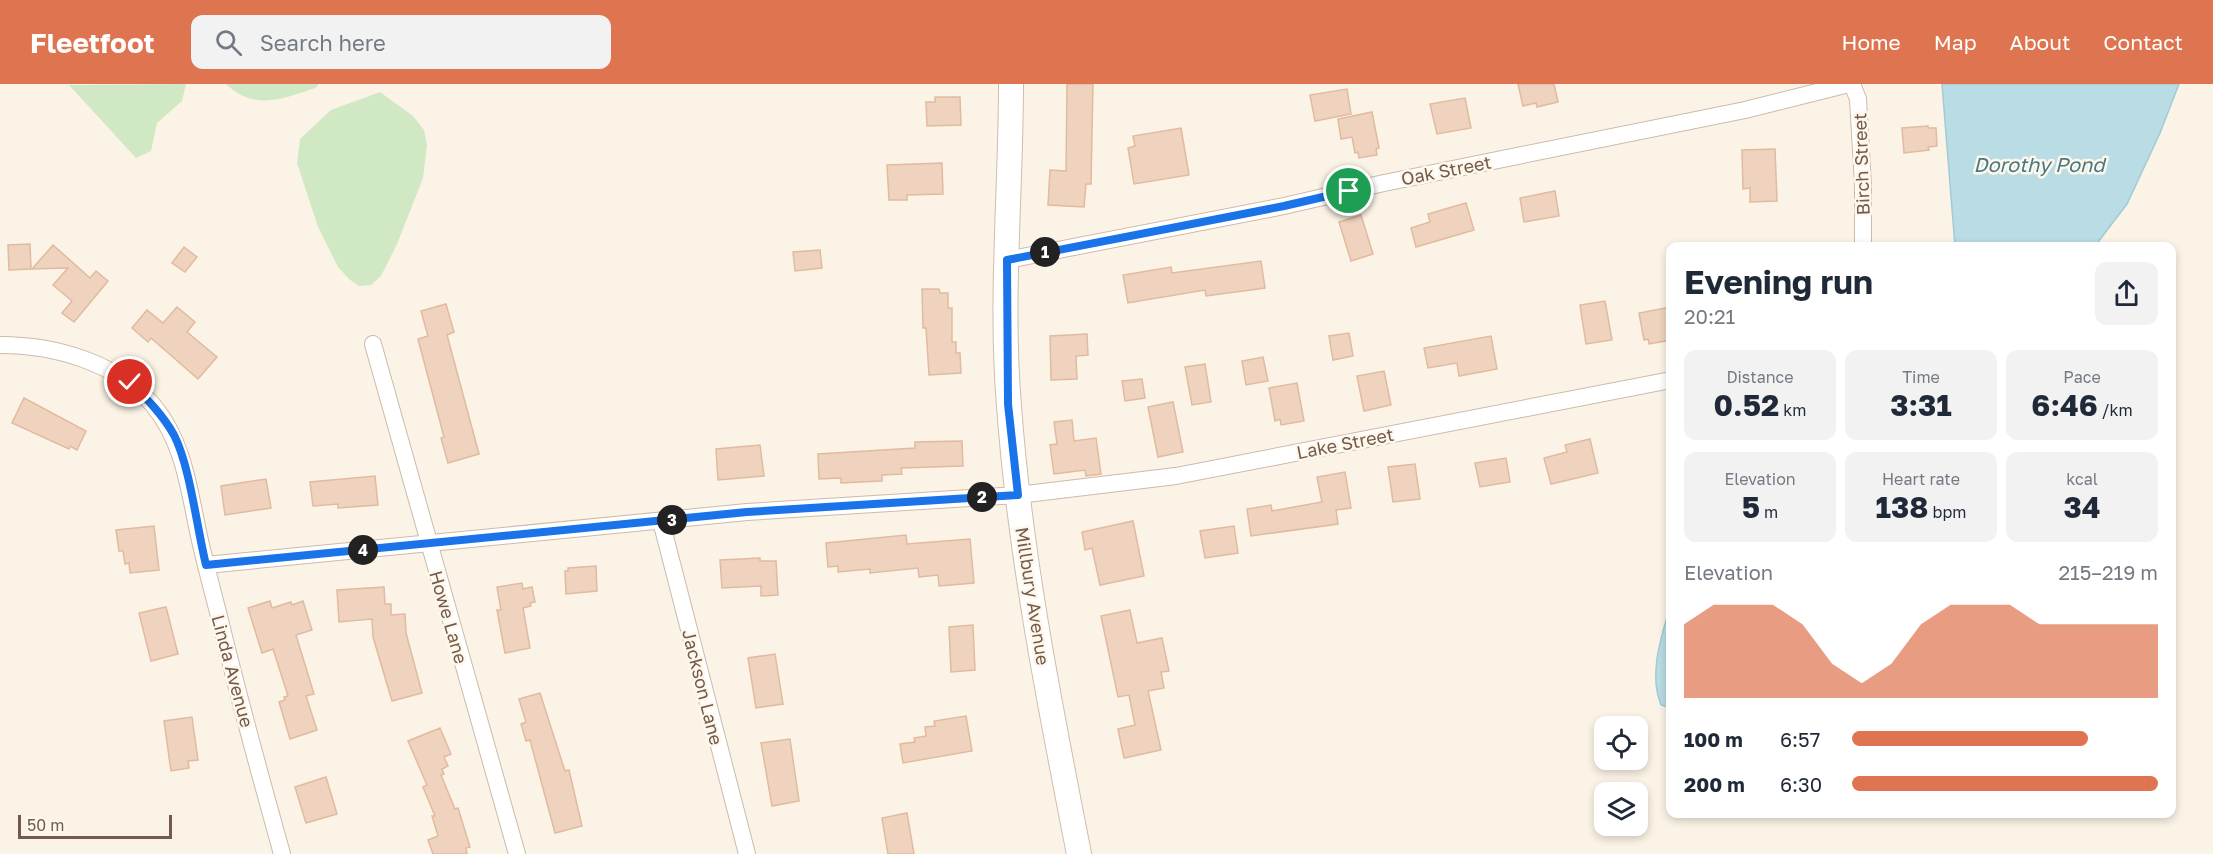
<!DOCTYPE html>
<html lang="en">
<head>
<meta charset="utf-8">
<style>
  body { margin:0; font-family:"Golos Text",sans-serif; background:#f2f2f3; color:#1f2937; height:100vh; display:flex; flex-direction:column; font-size:22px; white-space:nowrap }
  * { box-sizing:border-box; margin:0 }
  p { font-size:20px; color:#747a83 }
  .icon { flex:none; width:33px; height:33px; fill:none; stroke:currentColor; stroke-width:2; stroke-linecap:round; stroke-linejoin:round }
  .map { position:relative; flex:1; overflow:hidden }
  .drawer { position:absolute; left:1666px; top:158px; width:510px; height:576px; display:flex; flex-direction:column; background:#fff; border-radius:12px; box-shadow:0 3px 9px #0003 }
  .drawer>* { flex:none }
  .tools { position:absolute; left:1594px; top:632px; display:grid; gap:12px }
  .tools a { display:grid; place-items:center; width:54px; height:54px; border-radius:12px; background:#fff; box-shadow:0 3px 9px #0003; font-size:30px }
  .scale { position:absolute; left:18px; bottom:15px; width:154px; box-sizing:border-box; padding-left:6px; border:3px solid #735b4b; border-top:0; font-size:16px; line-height:21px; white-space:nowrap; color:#735b4b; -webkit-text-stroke:4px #fef7eb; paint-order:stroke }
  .pin { position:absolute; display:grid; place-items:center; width:51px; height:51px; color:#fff; margin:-26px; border:3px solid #fff; border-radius:50%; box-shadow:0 2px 6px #0007 }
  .km { position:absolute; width:30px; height:30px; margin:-15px; border-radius:50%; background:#222; color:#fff; font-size:16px; line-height:30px; text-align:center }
  .round { display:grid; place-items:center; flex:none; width:63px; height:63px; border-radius:12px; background:#f2f2f3 }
  .headline { display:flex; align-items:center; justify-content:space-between; height:102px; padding:0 18px }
  h1 { font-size:33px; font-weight:700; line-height:45px }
  .stats { display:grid; grid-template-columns:repeat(3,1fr); gap:9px; height:102px; padding:6px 18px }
  .stats div { display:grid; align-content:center; border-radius:12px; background:#f2f2f3; text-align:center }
  .stats b { font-size:30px; font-weight:700 }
  .stats small { font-size:16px; font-weight:400 }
  .stats p { font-size:16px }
  .chart { height:168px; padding:12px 18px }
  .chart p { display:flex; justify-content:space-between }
  .chart svg { width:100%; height:108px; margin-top:6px; fill:#df7450; opacity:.7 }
  ul { padding:0 18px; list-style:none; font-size:20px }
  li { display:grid; grid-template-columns:96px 72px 1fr; align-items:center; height:45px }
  li i { height:15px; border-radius:8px; background:#df7450 }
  header { display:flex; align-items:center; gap:36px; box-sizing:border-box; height:84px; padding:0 30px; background:#df7450; color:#fff }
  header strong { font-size:28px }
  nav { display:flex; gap:33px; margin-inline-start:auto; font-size:21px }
  .search { width:420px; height:54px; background:#f2f2f3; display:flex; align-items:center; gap:15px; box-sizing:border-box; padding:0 21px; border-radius:12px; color:#747a83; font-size:22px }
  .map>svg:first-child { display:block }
</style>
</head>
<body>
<header>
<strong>Fleetfoot</strong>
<div class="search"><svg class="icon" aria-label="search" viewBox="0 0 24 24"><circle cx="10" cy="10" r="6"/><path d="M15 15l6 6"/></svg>Search here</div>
<nav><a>Home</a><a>Map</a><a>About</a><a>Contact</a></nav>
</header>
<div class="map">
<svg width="2213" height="770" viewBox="0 0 2213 770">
  <rect width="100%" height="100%" fill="#fbf3e5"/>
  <!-- green -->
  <g fill="#d1e8c4">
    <polygon points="186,0 182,17 157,39 151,67 136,74 69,1"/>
    <path d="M226,0h93l-4,4c-32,11 -61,23 -89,-4z"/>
    <polygon points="380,8 413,32 424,46 427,61 423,94 397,160 381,192 371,201 359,202 349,195 338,183 318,143 297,79 300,55 331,26"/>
  </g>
  <!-- water -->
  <g fill="#badce4" stroke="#a1cbd5" stroke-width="1.5">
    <polygon points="1942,0 2179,0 2160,49 2127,120 2095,162 1955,162"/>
    <path d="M1671,519v105l-10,-3c-13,-32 1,-70 10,-102z"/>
  </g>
  <!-- building -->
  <g fill="#efd3be" stroke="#e1ba9f" stroke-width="1.5">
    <polygon points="1067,0 1093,0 1091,100 1086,100 1084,123 1048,121 1050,86 1066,87"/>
    <polygon points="1518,0 1554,0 1558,18 1537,23 1536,19 1523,22"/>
    <polygon points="1347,5 1351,30 1315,37 1310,11"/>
    <polygon points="935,13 960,13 961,41 927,42 926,18 935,18"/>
    <polygon points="1465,14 1471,44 1437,50 1430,20"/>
    <polygon points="1372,28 1379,64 1376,65 1377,71 1359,74 1358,68 1355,69 1352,53 1341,55 1338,35"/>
    <polygon points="1928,42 1928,44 1936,44 1937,62 1928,63 1929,66 1904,69 1902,44"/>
    <polygon points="1181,44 1189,91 1134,100 1128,64 1135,62 1133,52"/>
    <polygon points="1775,65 1777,117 1750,118 1750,104 1743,105 1742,66"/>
    <polygon points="942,79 943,110 907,111 907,116 889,116 887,81"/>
    <polygon points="1555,107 1559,132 1524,138 1520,114"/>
    <polygon points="1466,119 1474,146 1416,163 1411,144 1430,138 1428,130"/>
    <polygon points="1361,131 1373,170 1351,177 1339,138"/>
    <polygon points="30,160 31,185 9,186 8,161"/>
    <polygon points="53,161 90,194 96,187 108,197 74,238 62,229 72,217 53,201 68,184 32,185"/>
    <polygon points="184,163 197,173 185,188 172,179"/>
    <polygon points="820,166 822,184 795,187 793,168"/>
    <polygon points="1261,177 1265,204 1206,212 1205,206 1128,219 1123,191 1171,183 1172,189"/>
    <polygon points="922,205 939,205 940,209 948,209 948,224 952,224 952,258 956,258 956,269 960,269 961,289 929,291 926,244 923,244"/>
    <polygon points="1605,217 1612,256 1586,260 1580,221"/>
    <polygon points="446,220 454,248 447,251 479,370 448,379 441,354 444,353 418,255 428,252 421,227"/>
    <polygon points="177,223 195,238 187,248 217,273 198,295 151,254 148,258 132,244 147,226 163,239"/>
    <polygon points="1671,223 1671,256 1649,260 1648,255 1644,256 1639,229"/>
    <polygon points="1349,249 1353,272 1333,276 1329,252"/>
    <polygon points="1087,250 1088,271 1076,272 1077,295 1051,296 1050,252"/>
    <polygon points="1491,252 1497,285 1459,292 1457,279 1428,284 1424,264"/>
    <polygon points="1263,273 1268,297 1246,301 1242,277"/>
    <polygon points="1205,280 1211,318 1192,321 1185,283"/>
    <polygon points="1384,287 1391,321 1364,327 1357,292"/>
    <polygon points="1142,295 1145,314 1125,317 1122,297"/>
    <polygon points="1297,299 1304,337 1281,341 1280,335 1275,337 1269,304"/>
    <polygon points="24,314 86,347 77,366 70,362 69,365 12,339"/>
    <polygon points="1173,318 1183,368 1158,373 1148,323"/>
    <polygon points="1072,336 1074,357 1096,354 1101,390 1086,392 1085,386 1054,390 1050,361 1057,360 1054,338"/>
    <polygon points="1590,355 1598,389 1551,400 1544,374 1567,368 1565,361"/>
    <polygon points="962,357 963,382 901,384 902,390 882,391 882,397 841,399 841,394 819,395 818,370 915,364 915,358"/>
    <polygon points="760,361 764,392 718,396 716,365"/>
    <polygon points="1506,374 1510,398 1480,403 1475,379"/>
    <polygon points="1415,380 1420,415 1393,418 1388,383"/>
    <polygon points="1345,388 1351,424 1336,426 1338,440 1251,452 1247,425 1271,421 1272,427 1322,418 1317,393"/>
    <polygon points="375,392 378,421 338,424 338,420 313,422 310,398"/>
    <polygon points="266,395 271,424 225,431 221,402"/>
    <polygon points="1133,437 1144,492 1100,501 1092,464 1085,466 1082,448"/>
    <polygon points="154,442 159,486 130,489 129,479 125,480 123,467 119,467 116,446"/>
    <polygon points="1234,442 1238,469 1205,474 1200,447"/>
    <polygon points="906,451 907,460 970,455 974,499 939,502 938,491 919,493 918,484 870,489 870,485 838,488 838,482 828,483 826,459"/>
    <polygon points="760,474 760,477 776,477 778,511 761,512 761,502 722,504 720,476"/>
    <polygon points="596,482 597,507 566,510 565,487 568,487 568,484"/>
    <polygon points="522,499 523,505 532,503 535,518 530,519 531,522 523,524 530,564 505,569 497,526 501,526 497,503"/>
    <polygon points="384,503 385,520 391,520 391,531 405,530 406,549 422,609 392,617 373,553 372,535 339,538 337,506"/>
    <polygon points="270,517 272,524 291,518 292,521 303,517 312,546 296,551 314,610 306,612 317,646 290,655 279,618 285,616 284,613 288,612 273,565 262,569 248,524"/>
    <polygon points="166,523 178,570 151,577 139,529"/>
    <polygon points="1130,526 1137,559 1162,554 1169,587 1161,588 1164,604 1148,607 1161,666 1124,674 1118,645 1135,641 1129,611 1118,613 1101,532"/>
    <polygon points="973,541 975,586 951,588 949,543"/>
    <polygon points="775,570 783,620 756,624 748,574"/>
    <polygon points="540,609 565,687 569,686 582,742 555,749 530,656 526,657 521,640 526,638 519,615"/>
    <polygon points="966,632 972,667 903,679 900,660 915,658 914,654 926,652 925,643 935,642 934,637"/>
    <polygon points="192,633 198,676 188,677 189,684 171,687 164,637"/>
    <polygon points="440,644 451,670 444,673 448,682 442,685 444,690 441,691 455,725 458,724 470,763 466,764 467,770 433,770 428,756 438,752 432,732 435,732 423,703 427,701 408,657"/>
    <polygon points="790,655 799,717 772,722 761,659"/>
    <polygon points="326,693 337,730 306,739 295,703"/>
    <polygon points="907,729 914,770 888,770 882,734"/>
  </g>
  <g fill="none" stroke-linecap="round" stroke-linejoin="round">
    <!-- street casing -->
    <g stroke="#ccbbac" stroke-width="18">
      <g id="street">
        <polyline points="1852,0 1858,15 1863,101 1863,162"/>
        <polyline points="1007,176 1284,122 1384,99 1745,26 1849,0"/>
        <polyline points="373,260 517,770"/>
        <path d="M0,261c54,0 116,17 153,60 31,37 36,85 46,131 6,27 13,53 20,80 19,80 41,159 63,238"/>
        <polyline points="661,437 747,770"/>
        <polyline points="206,481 747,428 1018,411 1176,392 1671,296"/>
      </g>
    </g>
    <!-- secondary casing -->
    <g stroke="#d1bdac" stroke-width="26">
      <path id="secondary" d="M1011,0c0,107 -11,215 -2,322 11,151 41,300 70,448"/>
    </g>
    <!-- street -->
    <use href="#street" stroke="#fff" stroke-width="16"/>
    <!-- secondary -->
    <use href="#secondary" stroke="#fff" stroke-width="24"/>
  </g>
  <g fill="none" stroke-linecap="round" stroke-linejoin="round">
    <!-- route casing -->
    <g stroke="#fff" stroke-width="12">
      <path id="route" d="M130,298c16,16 33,33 44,53 16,31 23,94 32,130l541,-53 271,-17 -10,-91 -1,-144 277,-54 65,-15"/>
    </g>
    <!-- route -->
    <use href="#route" stroke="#1a73e8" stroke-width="8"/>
  </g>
  <g text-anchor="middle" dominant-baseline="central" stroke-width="5" stroke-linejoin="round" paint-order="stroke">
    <!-- street labels -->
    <g font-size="18" fill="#735b4b" stroke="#fef7eb">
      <text transform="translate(1861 80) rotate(-92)">Birch Street</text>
      <text transform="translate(1446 86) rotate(-11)">Oak Street</text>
      <text transform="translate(1345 359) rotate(-11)">Lake Street</text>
      <text transform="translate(1033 512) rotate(81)">Millbury Avenue</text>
      <text transform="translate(449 533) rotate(74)">Howe Lane</text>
      <text transform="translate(233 587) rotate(75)">Linda Avenue</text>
      <text transform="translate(703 603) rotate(76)">Jackson Lane</text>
    </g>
    <!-- water labels -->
    <g font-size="20" font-style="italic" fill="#477985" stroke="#fef7eb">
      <text x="2039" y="80">Dorothy Pond</text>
    </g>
  </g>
</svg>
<div class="tools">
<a><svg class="icon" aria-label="locate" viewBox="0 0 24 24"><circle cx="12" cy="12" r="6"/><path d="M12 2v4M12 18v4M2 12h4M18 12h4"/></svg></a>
<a><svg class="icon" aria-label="layers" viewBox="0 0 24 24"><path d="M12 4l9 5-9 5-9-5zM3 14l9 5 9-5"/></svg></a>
</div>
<div class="scale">50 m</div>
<div class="pin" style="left:1349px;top:107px;background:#1e9e55"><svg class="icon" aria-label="arrive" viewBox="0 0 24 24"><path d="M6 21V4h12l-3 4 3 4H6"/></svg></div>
<div class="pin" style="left:130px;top:298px;background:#d93025"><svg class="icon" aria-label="check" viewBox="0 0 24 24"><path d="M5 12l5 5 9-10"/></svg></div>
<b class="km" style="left:1045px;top:168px">1</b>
<b class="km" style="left:982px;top:413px">2</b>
<b class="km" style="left:672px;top:436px">3</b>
<b class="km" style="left:363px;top:466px">4</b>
<section class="drawer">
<div class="headline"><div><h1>Evening run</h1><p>20:21</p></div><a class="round"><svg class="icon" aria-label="share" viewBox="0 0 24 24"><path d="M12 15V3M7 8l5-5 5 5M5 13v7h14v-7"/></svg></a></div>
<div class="stats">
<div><p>Distance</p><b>0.52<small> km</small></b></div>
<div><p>Time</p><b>3:31</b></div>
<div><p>Pace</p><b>6:46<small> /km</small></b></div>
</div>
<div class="stats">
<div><p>Elevation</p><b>5<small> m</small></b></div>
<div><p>Heart rate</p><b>138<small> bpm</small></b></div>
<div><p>kcal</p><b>34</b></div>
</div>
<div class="chart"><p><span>Elevation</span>215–219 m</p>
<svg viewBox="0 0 160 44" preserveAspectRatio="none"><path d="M0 44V14L10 6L20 6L30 6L40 14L50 30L60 38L70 30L80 14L90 6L100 6L110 6L120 14L130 14L140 14L150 14L160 14V44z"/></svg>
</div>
<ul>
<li><b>100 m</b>6:57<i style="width:77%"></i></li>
<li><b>200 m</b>6:30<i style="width:100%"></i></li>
</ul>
</section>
</div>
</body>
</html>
